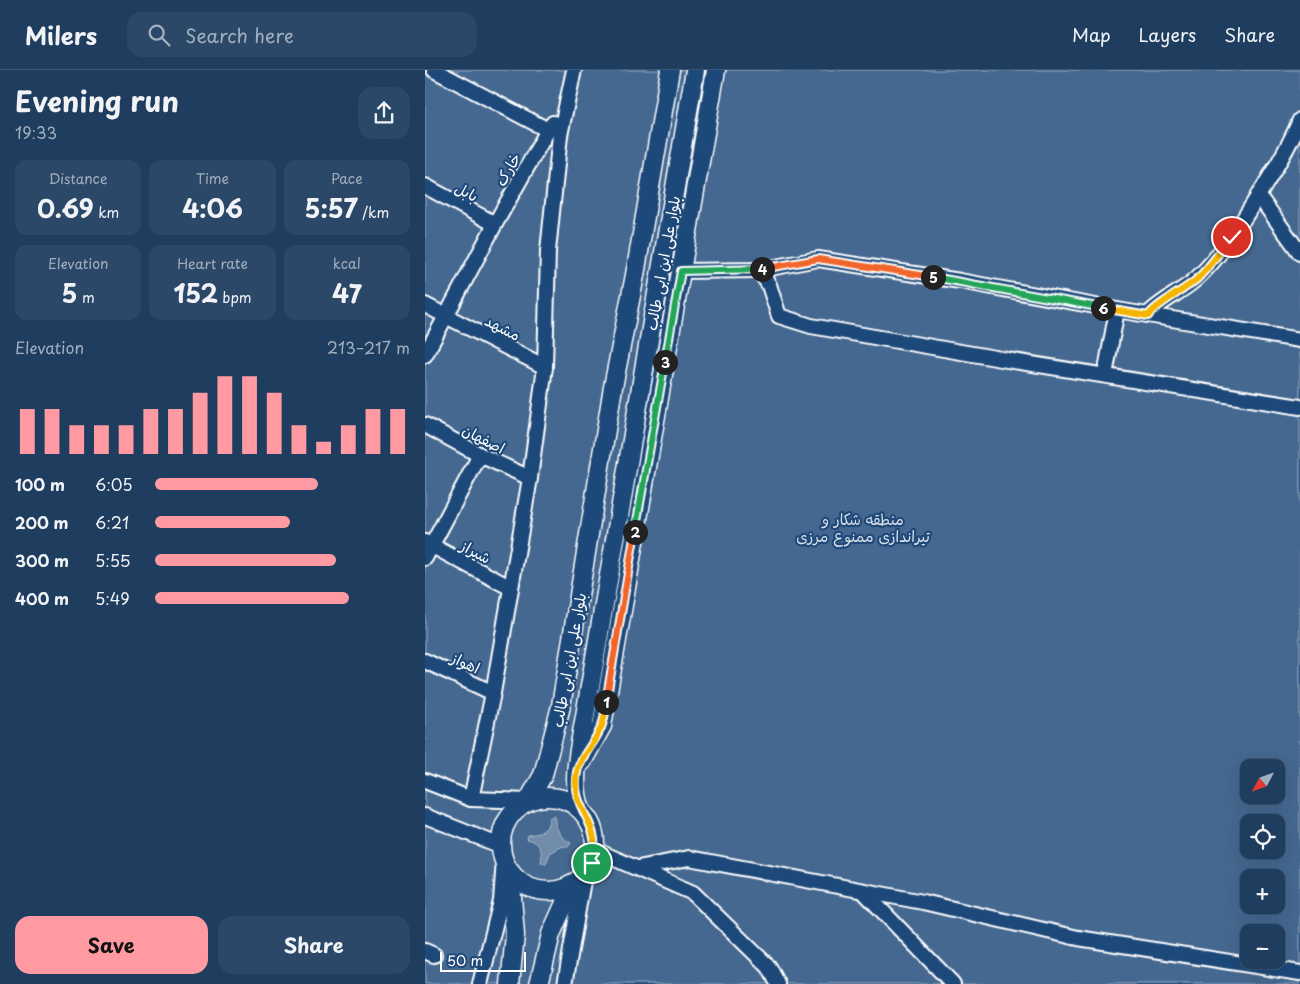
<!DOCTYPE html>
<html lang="en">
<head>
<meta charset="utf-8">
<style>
  body { margin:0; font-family:"Playpen Sans","Playpen Sans Arabic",sans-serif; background:#2b4868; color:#f1f3f6; height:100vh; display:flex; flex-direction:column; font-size:19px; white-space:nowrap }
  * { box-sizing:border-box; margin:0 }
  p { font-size:16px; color:#a1aebd }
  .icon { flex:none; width:28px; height:28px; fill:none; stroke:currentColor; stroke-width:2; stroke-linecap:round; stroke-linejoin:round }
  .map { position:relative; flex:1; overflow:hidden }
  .side { display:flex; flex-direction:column; background:#1e3d5f; width:425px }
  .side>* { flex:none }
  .needle { width:32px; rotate:229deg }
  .buttons { position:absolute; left:815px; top:689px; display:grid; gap:10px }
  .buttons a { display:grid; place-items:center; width:45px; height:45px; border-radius:10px; background:#1e3d5f; box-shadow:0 5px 20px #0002,0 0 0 1px #3c5674; font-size:25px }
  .scale { position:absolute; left:15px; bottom:12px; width:86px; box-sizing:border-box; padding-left:5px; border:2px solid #fff; border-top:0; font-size:14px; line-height:18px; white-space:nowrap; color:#fff; -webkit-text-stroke:4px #1f4a7a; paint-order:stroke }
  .pin { position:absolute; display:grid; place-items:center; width:42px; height:42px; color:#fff; margin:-21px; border:2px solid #fff; border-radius:50%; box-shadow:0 1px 5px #0007 }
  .km { position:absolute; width:25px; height:25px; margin:-12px; border-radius:50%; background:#222; color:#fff; font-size:14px; line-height:25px; text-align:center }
  .round { display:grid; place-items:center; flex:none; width:52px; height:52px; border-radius:15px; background:#2b4868 }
  .headline { display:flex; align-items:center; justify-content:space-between; height:85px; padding:0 15px }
  h1 { font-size:28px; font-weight:700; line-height:38px }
  .metrics { display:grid; grid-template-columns:repeat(3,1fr); gap:8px; height:85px; padding:5px 15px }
  .metrics div { display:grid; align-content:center; border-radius:12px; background:#2b4868; text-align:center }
  .metrics b { font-size:25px; font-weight:700 }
  .metrics small { font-size:14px; font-weight:400 }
  .metrics p { font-size:14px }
  .chart { height:140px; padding:10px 15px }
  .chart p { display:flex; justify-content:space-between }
  .chart svg { width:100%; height:90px; margin-top:5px; stroke:#ff9aa2; stroke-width:6 }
  .action { display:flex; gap:10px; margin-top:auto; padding:10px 15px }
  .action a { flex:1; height:58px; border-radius:15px; background:#ff9aa2; color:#111; font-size:20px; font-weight:700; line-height:58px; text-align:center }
  .action a+a { background:#2b4868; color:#f1f3f6 }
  ul { padding:0 15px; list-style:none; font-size:16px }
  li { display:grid; grid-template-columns:80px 60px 1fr; align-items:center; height:38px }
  li i { height:12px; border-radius:6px; background:#ff9aa2 }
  header { display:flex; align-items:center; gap:30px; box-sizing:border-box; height:70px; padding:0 25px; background:#1e3d5f; border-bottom:1px solid #3c5674 }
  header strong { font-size:24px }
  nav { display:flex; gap:28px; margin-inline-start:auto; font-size:18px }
  .search { width:350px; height:45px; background:#2b4868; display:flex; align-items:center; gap:12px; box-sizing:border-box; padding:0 18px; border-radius:15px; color:#a1aebd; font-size:19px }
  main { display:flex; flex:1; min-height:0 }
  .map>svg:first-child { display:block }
</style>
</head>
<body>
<header>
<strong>Milers</strong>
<div class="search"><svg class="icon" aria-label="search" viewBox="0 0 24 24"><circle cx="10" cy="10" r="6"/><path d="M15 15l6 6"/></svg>Search here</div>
<nav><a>Map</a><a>Layers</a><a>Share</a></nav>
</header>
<main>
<section class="side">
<div class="headline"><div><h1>Evening run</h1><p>19:33</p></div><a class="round"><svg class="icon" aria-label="share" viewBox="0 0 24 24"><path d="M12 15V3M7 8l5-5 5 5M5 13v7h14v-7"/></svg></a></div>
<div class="metrics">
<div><p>Distance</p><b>0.69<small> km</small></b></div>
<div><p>Time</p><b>4:06</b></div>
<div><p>Pace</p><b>5:57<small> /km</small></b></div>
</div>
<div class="metrics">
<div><p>Elevation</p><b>5<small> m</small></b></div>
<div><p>Heart rate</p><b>152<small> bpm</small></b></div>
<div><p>kcal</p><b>47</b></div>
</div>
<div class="chart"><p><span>Elevation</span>213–217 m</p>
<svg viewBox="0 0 160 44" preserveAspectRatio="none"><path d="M5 44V22M15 44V22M25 44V30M35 44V30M45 44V30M55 44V22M65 44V22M75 44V14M85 44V6M95 44V6M105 44V14M115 44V30M125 44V38M135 44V30M145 44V22M155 44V22"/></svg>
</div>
<ul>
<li><b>100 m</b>6:05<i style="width:64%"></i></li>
<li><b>200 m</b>6:21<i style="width:53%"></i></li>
<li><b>300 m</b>5:55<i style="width:71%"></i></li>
<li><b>400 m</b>5:49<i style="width:76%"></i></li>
</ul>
<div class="action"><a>Save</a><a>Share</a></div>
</section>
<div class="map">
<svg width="875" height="914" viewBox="0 0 875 914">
  <rect width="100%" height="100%" fill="#28517f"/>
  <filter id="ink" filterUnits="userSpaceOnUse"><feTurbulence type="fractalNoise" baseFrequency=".02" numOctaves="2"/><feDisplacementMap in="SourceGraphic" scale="10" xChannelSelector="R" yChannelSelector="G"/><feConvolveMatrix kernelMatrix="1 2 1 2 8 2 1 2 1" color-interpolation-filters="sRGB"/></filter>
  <g filter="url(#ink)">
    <!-- green -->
    <path fill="#446890" stroke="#a2b4c8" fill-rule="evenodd" d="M0,0h875v914h-875zM824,698h27v27h-27zM824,752h27v28h-27zM824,808h27v27h-27zM824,862h27v28h-27z"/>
    <!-- water -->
    <path fill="#718dab" stroke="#aabbcd" d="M129,746c2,12 5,22 17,27l-3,4 -5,-1 -13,7 -4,11 -5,-1c2,-13 -1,-21 -14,-24l1,-4c11,-1 21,-4 21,-17z"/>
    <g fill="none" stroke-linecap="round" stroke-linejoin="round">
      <!-- minor casing -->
      <g stroke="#fff" stroke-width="18">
        <g id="minor">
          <polyline points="9,0 123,60 128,53"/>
          <polyline points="0,116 70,154"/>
          <polyline points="833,125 875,183"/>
          <polyline points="334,200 344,215 354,246 386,256 582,290 875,337"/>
          <polyline points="256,201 334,200 393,189 535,211 692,240 875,270"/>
          <polyline points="0,235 21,246 0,285"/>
          <path d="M723,245c8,-11 35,-24 48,-36 25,-23 44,-54 62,-83 15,-24 31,-49 42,-76"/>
          <polyline points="120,297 21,246 70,154 123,60"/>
          <polyline points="680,305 692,240"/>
          <polyline points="0,355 55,385 105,408"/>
          <polyline points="0,472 86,518"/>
          <polyline points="0,488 55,385"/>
          <polyline points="0,591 68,623"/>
          <polyline points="0,711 46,729 103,731"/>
          <polyline points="46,729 68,623 105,408 120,297 123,181 135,65 149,0"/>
          <polyline points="0,746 76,776"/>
          <polyline points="170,780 268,823 344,897 353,914"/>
          <polyline points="213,798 264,788 498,832 653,868 875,903"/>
          <polyline points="438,821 528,914"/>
          <polyline points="0,881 9,885"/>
          <polyline points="55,914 76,831 79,790"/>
          <polyline points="140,914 159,805"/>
        </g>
      </g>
      <!-- major casing -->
      <g stroke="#fff" stroke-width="21">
        <g id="major">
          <polyline points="157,692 177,656 291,0"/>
          <circle cx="123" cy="774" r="47"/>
          <polyline points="103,731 118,705 136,636 188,317 210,205 245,0"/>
          <path d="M156,740c-11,-29 -1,-64 4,-94l110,-646"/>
          <polyline points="85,914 90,865 85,802"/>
          <polyline points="114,914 126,864 148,815"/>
        </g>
      </g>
      <!-- minor -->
      <use href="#minor" stroke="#1f4a7a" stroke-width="14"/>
      <!-- major -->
      <use href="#major" stroke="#1f4a7a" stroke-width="18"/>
    </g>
  </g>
  <g fill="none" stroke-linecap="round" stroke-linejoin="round" filter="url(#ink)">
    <!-- split-1 casing -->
    <g stroke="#fff" stroke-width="10">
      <path id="split-1" d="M167,793c12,-43 -23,-51 -15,-91 3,-16 20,-31 25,-47 3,-7 3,-15 4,-23"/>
    </g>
    <!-- split-2 casing -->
    <g stroke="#fff" stroke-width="10">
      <polyline id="split-2" points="181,632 210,462"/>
    </g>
    <!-- split-3 casing -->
    <g stroke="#fff" stroke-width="10">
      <polyline id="split-3" points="210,462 240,292"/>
    </g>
    <!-- split-4 casing -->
    <g stroke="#fff" stroke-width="10">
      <polyline id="split-4" points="240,292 256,201 337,199"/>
    </g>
    <!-- split-5 casing -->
    <g stroke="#fff" stroke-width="10">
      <polyline id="split-5" points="337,199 393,189 508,207"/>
    </g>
    <!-- split-6 casing -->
    <g stroke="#fff" stroke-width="10">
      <polyline id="split-6" points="508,207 678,238"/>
    </g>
    <!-- split-7 casing -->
    <g stroke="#fff" stroke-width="10">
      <path id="split-7" d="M678,238l45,8c8,-12 35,-25 48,-36 13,-12 24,-29 36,-43"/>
    </g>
    <!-- split-1 -->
    <use href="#split-1" stroke="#f5b400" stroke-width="6"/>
    <!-- split-2 -->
    <use href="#split-2" stroke="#f0652b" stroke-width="6"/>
    <!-- split-3 -->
    <use href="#split-3" stroke="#22a559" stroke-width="6"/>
    <!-- split-4 -->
    <use href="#split-4" stroke="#22a559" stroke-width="6"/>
    <!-- split-5 -->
    <use href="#split-5" stroke="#f0652b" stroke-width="6"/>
    <!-- split-6 -->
    <use href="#split-6" stroke="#22a559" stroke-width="6"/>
    <!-- split-7 -->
    <use href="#split-7" stroke="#f5b400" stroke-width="6"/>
  </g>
  <g text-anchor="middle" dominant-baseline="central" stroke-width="4.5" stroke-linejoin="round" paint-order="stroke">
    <!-- street labels -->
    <g font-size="15" fill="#fff" stroke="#1f4a7a">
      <text transform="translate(82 99) rotate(-60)">خارک</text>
      <text transform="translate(42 121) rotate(28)">بابل</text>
      <text transform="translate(237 193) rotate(-80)">بلوار علی ابن ابی طالب</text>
      <text transform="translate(78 257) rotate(27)">مشهد</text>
      <text transform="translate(59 368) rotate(27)">اصفهان</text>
      <text transform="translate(51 481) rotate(28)">شیراز</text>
      <text transform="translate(143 590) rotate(-80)">بلوار علی ابن ابی طالب</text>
      <text transform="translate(41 592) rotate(25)">اهواز</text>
    </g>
    <!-- park labels -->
    <g font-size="15" fill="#dae1e9" stroke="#1f4a7a">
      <text x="438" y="448">منطقه شکار و<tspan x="438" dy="17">تیراندازی ممنوع مرزی</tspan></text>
    </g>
  </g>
</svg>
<div class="buttons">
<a><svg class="needle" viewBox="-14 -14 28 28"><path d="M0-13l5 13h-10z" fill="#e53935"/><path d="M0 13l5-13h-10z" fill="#a1aebd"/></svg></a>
<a><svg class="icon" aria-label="locate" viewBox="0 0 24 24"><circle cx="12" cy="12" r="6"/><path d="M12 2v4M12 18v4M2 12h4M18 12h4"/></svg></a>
<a>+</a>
<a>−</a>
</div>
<div class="scale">50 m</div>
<div class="pin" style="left:167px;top:793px;background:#1e9e55"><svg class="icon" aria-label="arrive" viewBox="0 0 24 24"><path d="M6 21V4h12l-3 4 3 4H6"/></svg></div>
<div class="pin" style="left:807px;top:167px;background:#d93025"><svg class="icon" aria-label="check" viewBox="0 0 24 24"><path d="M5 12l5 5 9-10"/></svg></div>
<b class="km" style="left:181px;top:632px">1</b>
<b class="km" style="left:210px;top:462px">2</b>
<b class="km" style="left:240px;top:292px">3</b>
<b class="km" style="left:337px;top:199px">4</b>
<b class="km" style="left:508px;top:207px">5</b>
<b class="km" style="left:678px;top:238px">6</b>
</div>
</main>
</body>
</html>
